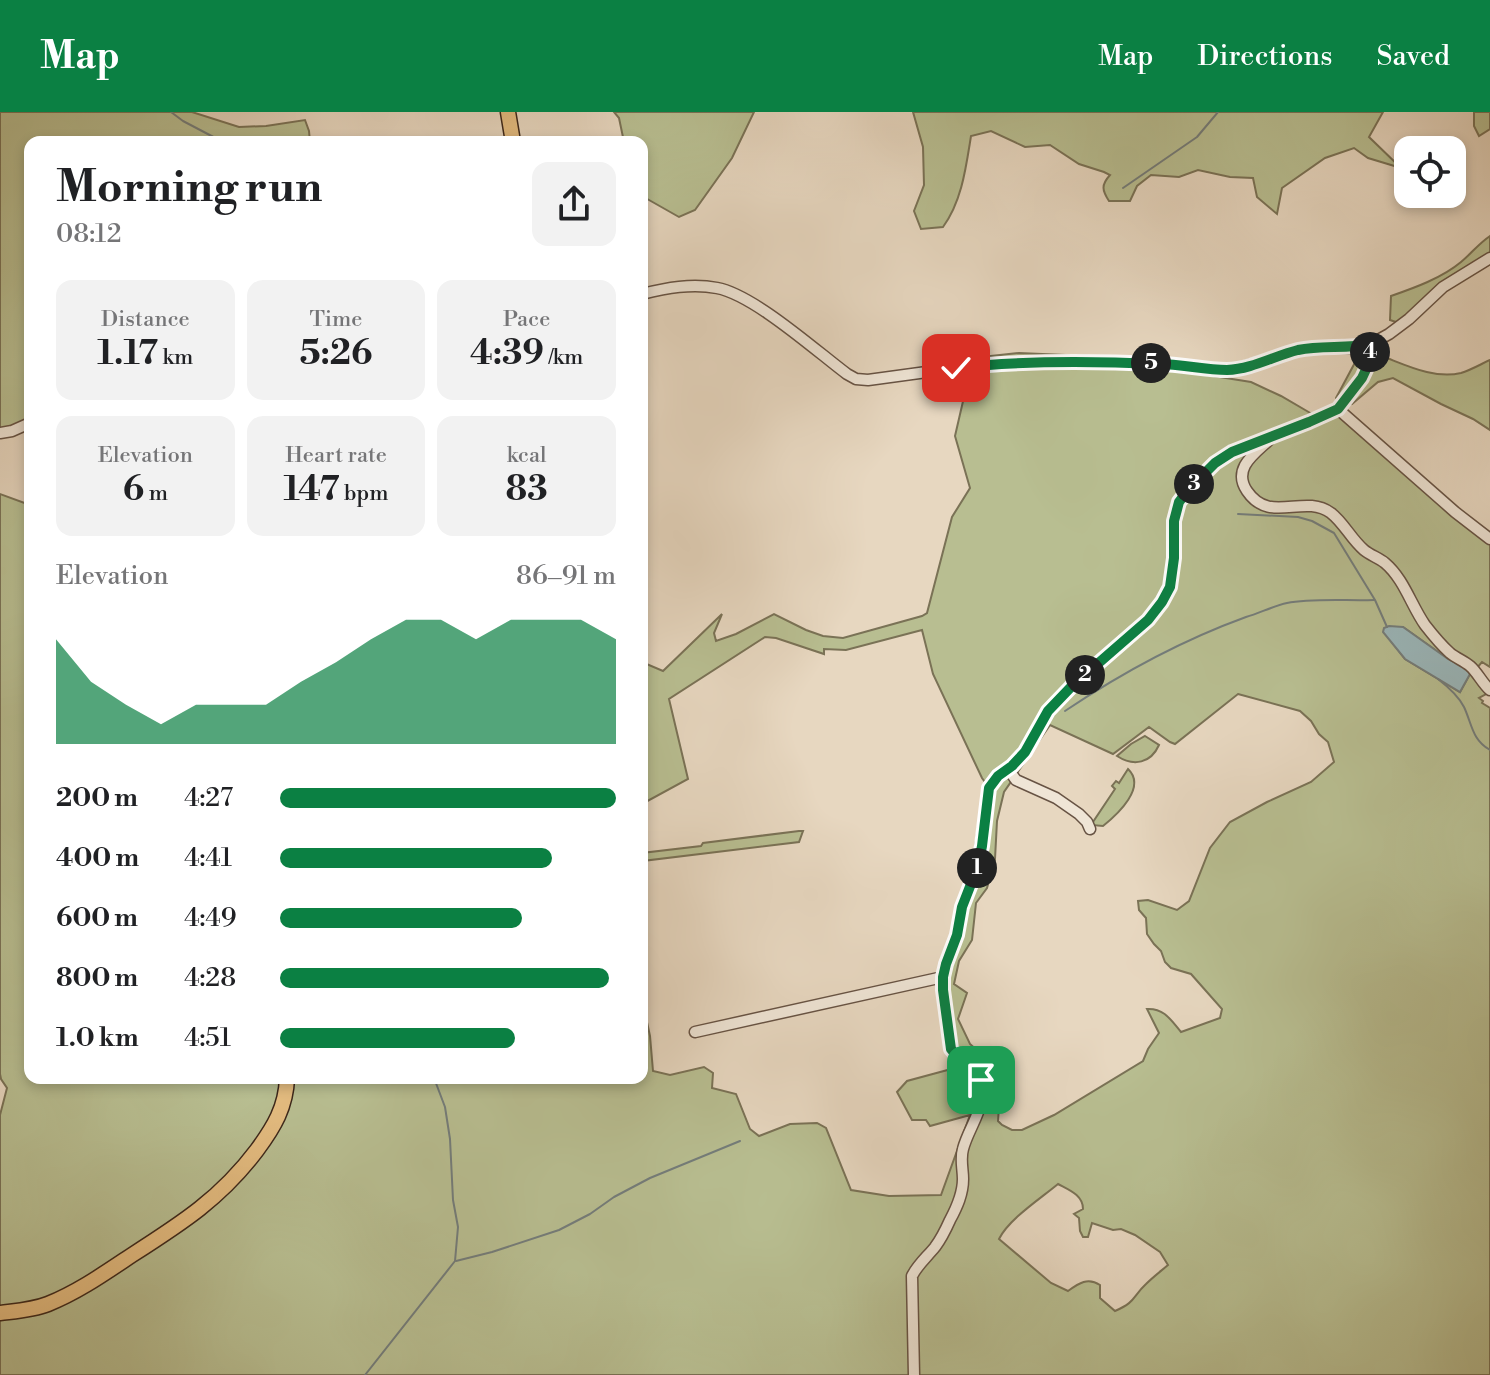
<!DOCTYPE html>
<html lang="en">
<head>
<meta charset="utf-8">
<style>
  body { margin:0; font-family:"Libre Bodoni",serif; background:#f2f2f2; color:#202124; height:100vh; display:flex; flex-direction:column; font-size:30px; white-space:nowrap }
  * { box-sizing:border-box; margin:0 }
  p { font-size:26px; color:#757577 }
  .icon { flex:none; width:44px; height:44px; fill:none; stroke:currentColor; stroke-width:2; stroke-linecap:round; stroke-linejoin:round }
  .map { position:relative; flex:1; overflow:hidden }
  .side { position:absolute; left:24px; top:24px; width:624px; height:948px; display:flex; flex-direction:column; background:#fff; border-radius:16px; box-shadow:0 4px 12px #0003 }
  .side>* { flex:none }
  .tools { position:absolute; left:1394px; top:24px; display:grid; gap:16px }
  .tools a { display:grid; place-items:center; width:72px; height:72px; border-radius:16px; background:#fff; box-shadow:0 4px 12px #0003; font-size:40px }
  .pin { position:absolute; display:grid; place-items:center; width:68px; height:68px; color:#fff; margin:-34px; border-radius:16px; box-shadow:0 4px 12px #0006 }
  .km { position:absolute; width:40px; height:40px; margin:-20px; border-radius:50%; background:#222; color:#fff; font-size:22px; line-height:40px; text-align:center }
  .round { display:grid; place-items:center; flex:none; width:84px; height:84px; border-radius:16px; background:#f2f2f2 }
  .headline { display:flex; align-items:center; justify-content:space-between; height:136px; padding:0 32px }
  h1 { font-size:44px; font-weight:700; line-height:60px }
  .figures { display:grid; grid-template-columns:repeat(3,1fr); gap:12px; height:136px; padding:8px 32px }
  .figures div { display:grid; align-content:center; border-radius:16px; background:#f2f2f2; text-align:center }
  .figures b { font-size:34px; font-weight:700 }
  .figures small { font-size:22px; font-weight:400 }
  .figures p { font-size:22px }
  .chart { height:224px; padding:16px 32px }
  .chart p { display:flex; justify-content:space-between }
  .chart svg { width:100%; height:144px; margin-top:8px; fill:#0b8043; opacity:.7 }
  ul { padding:0 32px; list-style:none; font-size:26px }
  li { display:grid; grid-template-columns:128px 96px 1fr; align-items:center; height:60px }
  li i { height:20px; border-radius:10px; background:#0b8043 }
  header { display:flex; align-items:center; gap:48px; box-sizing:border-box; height:112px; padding:0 40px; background:#0b8043; color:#fff }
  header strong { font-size:38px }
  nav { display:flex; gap:44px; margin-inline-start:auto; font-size:28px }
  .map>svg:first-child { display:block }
</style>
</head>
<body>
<header>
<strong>Map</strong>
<nav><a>Map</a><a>Directions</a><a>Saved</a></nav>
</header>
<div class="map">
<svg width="1490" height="1263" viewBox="0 0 1490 1263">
  <rect width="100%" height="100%" fill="#e7d7c0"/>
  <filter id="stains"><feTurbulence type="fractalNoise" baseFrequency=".0025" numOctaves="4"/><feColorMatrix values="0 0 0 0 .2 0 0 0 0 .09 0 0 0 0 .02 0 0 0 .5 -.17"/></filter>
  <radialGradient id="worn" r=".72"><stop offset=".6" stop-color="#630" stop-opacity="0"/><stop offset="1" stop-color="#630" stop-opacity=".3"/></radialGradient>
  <!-- green -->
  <g fill="#b8be91" stroke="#7a7256" stroke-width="2" fill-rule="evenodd">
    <polygon points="0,0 192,0 239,15 266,14 305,8 309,19 310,30 30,30 30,311 0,321"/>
    <polygon points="614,0 754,0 732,46 695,98 679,105 642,84 642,30 624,30 619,6"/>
    <path d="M913,0h470l-14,25 32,31 -33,-10 -14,-10 -29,10 -43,30 -5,26 -20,-17 -4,-19 -23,-1 -32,-7 -19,7 -28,-2 -14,11 -7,15h-21c-7,-11 -8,-16 1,-26l-6,-3 -25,-8 -29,-19 -25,2 -34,-16 -20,5c-5,31 -9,65 -28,91l-22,2 -7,-18 10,-26 -1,-38z"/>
    <polygon points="1474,0 1490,0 1490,17 1479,24 1474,14"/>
    <path d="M1490,124v21l-60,35 -5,8 -26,23 -9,-3 1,-24c23,-8 51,-18 70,-34 11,-9 17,-18 29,-26z"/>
    <path d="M1379,228l8,18c23,9 49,21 74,15 10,-3 20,-9 29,-13v70l-17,-11 -32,-15 -48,-26 -15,4 -26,22 -11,1 -5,-7 22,-41z"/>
    <path d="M1019,241l93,4 76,15 63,10 30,14 31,18 19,-8 7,3 152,130v128l-8,-5 -6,7 12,24 -9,5 4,3 -1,2 8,5v667h-1490v-260l7,-27 -6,-9 -1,-5v-580l30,11v573h612v-79l8,37 3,35 17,4 34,-8 9,6 -1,15 24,6 14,35 9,7 31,-12 27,-1 9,5 25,62 38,6 52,-1 29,-80 -40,11 -4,-6h-14l-15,-28 10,-11 48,-13 -11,-78 34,-124 12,-77 -8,-11 -49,-104 -11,-44 -76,20 -22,-1v5l-48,-16 -11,-1 -96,62 19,80 -46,25v-142l21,9 59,-57 -8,19 2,8 20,-7 38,-20 32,16 17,6 20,2 79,-22 5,-3 25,-96 18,-29 -15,-52 18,-78zM1403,515l45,32 15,7 7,8 -10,18 -55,-33 -21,-27v-3zM1238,582l62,17 11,10 8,13 9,8 6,20 -23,20 -44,20 -37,20 -20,26 -21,53 -12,9 -29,-10 -10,1 1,9 7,8 1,16 7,10 7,7 4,11 6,6 20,6 31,35 -2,9 -39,14c-10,-12 -17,-24 -34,-23l12,24 -11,16 -5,12 -89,54 -32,15h-10l-10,-5 -4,-4 1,-15 -2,-11 -5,-3c3,-10 10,-21 3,-31l-5,1 -20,-18 -12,-25 9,-26 -13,-9 5,-23 13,-21 4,-37 11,-15 8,-29 2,-38 7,-29 46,-67 63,29 36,-27 21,15 5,2zM1058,1072c11,6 25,11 25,25l-9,5 5,4 1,13 3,6h5l4,-14 21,7 8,-1 14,6 25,17 8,13c-7,6 -15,12 -22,19 -14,13 -10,18 -31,27l-15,-13v-13c-12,-8 -21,-2 -32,6l-17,-8 -52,-44c10,-20 41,-40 59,-55z"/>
    <path d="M1145,624l14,9c-8,18 -25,22 -42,11l14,-12z"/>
    <path d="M1128,657c19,18 -10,45 -25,57l-12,-1 24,-36 -3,-3 4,-5 3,2z"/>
    <polygon points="799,719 803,719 799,730 642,749 642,741 701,734 703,731"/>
  </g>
  <!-- water -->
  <polygon fill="#9ab7bb" stroke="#747d7b" stroke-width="2" points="1389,514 1403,515 1448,547 1470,558 1470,562 1460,580 1405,547 1383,520 1384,516"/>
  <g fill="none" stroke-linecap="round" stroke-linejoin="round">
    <!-- stream -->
    <g stroke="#747d7b" stroke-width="2">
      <polyline points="171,0 183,9 223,30"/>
      <polyline points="1123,76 1197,25 1218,0"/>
      <polyline points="1238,402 1298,405 1312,409 1334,421 1375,488 1387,515"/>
      <path d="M1438,567c9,7 21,18 26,28 8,17 8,33 26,43"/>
      <path d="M1065,599c58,-39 115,-70 181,-94 14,-4 27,-11 41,-14 24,-5 62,-2 87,-3"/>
      <polyline points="456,1149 492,1140 559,1118 590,1102 614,1085 650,1066 740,1029"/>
      <polyline points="365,1263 455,1149 458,1115 453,1088 450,1027 445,995 434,966"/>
    </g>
    <!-- minor casing -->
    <g stroke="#675344" stroke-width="13">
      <g id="minor">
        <path d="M642,182c24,-6 50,-11 75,-6 37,7 98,62 130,86l9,5 12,1 88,-12 46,-4 83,-2 78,2 61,6 13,-1 62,-19 24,-3 30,1 18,-4 18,-10 20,-15 34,-32 47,-29"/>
        <polyline points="1338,297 1455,400 1490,427"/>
        <polyline points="0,321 12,319 30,311"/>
        <path d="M1268,329c-14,13 -36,28 -21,50 23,34 56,2 84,22 13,10 20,26 33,37 6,5 15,8 21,13 19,16 26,42 40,62 7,9 16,20 25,28 6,5 14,8 20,13 8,7 12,17 20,24"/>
        <polyline points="1008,657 1016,668 1056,686 1079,702 1087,710 1090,717"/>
        <polyline points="695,920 943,865"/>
        <path d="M914,1263l-2,-99c6,-12 15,-19 23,-29 6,-8 11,-18 15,-27 7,-13 13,-26 13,-41 0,-10 -3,-20 0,-30 6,-24 30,-50 15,-76 -6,-11 -20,-14 -27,-24l-8,-59v-13l3,-13 11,-29 5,-28 16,-41 11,-78 9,-12 14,-10 13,-14 23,-41 23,-24 77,-67 14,-18 8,-15 4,-29v-37l5,-19 10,-13 26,-26 17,-11 77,-30 29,-13 24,-31 7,-15 2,-19"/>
      </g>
    </g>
    <!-- major casing -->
    <g stroke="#3c271a" stroke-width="17">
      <g id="major">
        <polyline points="508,0 513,30"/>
        <path d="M0,1201c16,-2 33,-3 48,-9 30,-12 57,-31 84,-49 50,-32 89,-57 125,-105 17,-23 29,-43 30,-72"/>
      </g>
    </g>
    <!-- minor -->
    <use href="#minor" stroke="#efe5d6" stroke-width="10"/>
    <!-- major -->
    <use href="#major" stroke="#e4bc80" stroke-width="14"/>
  </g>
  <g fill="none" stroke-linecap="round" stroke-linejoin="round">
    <!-- route casing -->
    <g stroke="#fff" stroke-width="16">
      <path id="route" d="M956,256c67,-8 136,-7 203,-4 23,0 45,6 68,6 25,-1 47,-14 71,-20 24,-5 48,-1 73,-6l-2,19 -7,15 -24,31 -29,13 -77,30 -17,11 -26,26 -10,13 -5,19v37l-4,29 -8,15 -14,18 -77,67 -23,24 -23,41 -13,14 -14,10 -9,12 -7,58 -4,20 -16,41 -5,28 -11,29 -3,13v13l8,59c9,12 24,16 30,31"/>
    </g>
    <!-- route -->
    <use href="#route" stroke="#0b8043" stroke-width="10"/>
  </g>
  <rect width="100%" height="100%" filter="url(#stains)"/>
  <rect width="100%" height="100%" fill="url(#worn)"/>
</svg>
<div class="tools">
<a><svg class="icon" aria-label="locate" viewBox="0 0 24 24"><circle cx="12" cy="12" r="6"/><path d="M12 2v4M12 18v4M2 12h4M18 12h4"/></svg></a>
</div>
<div class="pin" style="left:981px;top:968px;background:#1e9e55"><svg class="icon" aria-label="arrive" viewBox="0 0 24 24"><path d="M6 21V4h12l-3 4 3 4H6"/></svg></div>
<div class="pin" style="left:956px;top:256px;background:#d93025"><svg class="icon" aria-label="check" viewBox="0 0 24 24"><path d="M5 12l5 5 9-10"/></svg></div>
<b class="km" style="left:977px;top:756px">1</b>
<b class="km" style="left:1085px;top:563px">2</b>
<b class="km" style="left:1194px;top:372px">3</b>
<b class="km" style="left:1370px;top:240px">4</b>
<b class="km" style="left:1151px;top:251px">5</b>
<section class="side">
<div class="headline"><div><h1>Morning run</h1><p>08:12</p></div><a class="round"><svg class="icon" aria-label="share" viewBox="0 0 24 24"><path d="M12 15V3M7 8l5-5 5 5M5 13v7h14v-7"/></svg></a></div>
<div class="figures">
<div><p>Distance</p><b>1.17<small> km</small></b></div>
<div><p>Time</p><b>5:26</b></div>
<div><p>Pace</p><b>4:39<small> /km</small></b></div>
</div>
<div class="figures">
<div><p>Elevation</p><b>6<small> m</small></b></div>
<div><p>Heart rate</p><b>147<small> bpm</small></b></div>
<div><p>kcal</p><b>83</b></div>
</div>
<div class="chart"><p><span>Elevation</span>86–91 m</p>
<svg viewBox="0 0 160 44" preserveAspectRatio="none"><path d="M0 44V12L10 25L20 32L30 38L40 32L50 32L60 32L70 25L80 19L90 12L100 6L110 6L120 12L130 6L140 6L150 6L160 12V44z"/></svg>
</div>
<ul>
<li><b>200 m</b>4:27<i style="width:100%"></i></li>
<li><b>400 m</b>4:41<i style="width:81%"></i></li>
<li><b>600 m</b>4:49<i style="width:72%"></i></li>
<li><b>800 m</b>4:28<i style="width:98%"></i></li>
<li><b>1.0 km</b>4:51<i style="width:70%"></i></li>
</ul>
</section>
</div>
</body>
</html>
